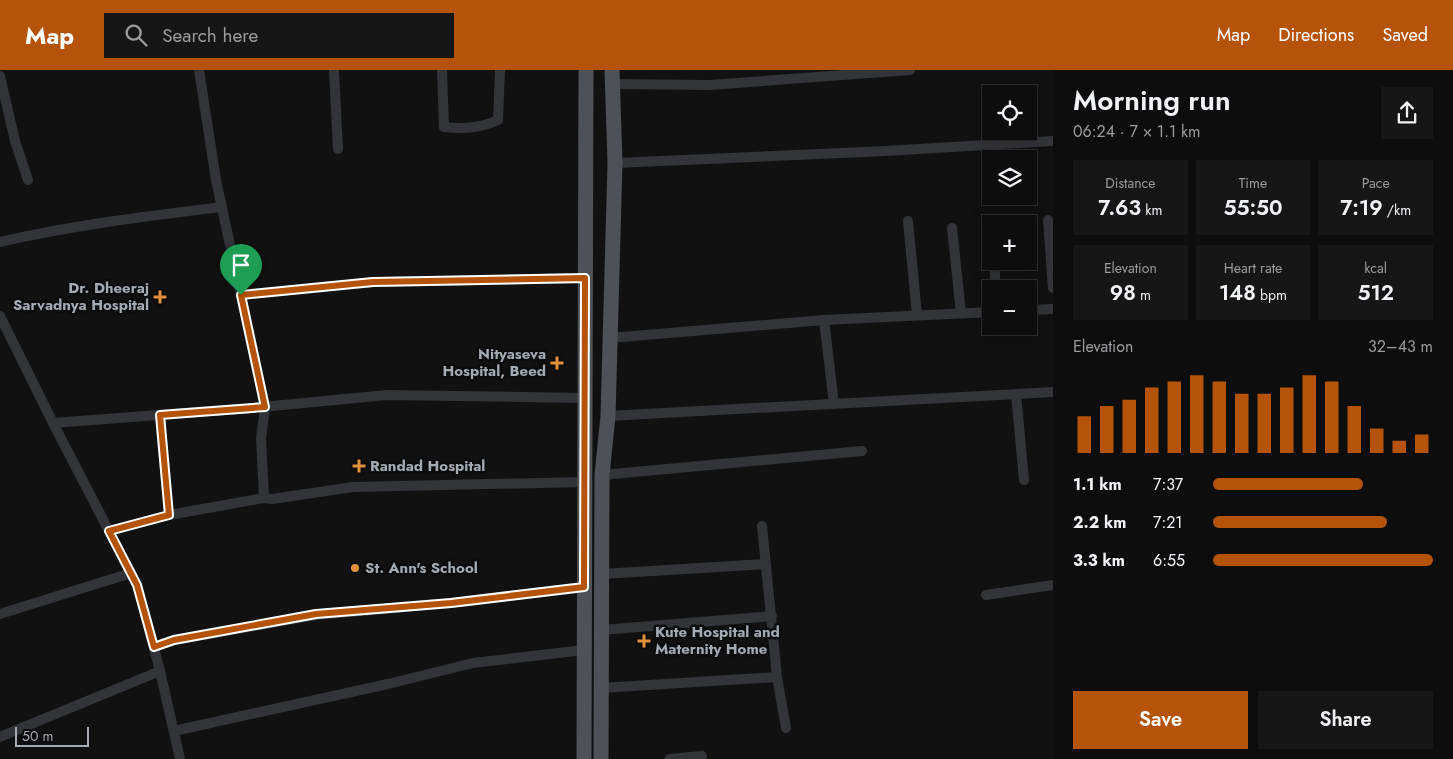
<!DOCTYPE html>
<html lang="en">
<head>
<meta charset="utf-8">
<style>
  body { margin:0; font-family:Jost,sans-serif; background:#161617; color:#f1f3f6; height:100vh; display:flex; flex-direction:column; font-size:19px; white-space:nowrap }
  * { box-sizing:border-box; margin:0 }
  p { font-size:16px; color:#9a9c9e }
  .icon { flex:none; width:28px; height:28px; fill:none; stroke:currentColor; stroke-width:2; stroke-linecap:round; stroke-linejoin:round }
  .map { position:relative; flex:1; overflow:hidden }
  .sheet { display:flex; flex-direction:column; background:#0d0d0e; width:400px }
  .sheet>* { flex:none }
  .buttons { position:absolute; left:982px; top:15px; display:grid; gap:10px }
  .buttons a { display:grid; place-items:center; width:55px; height:55px; border-radius:0px; background:#0d0d0e; box-shadow:0 2px 12px #0003,0 0 0 1px #2d2d2e; font-size:25px }
  .scale { position:absolute; left:15px; bottom:12px; width:74px; box-sizing:border-box; padding-left:5px; border:2px solid #a3aab2; border-top:0; font-size:14px; line-height:18px; white-space:nowrap; color:#a3aab2; -webkit-text-stroke:4px #0c0c0d; paint-order:stroke }
  .pin { position:absolute; display:grid; place-items:center; width:42px; height:42px; color:#fff; margin:-51px -21px; border-radius:50% 50% 50% 0; rotate:-45deg; box-shadow:0 0 5px #0007 }
  .pin .icon { rotate:45deg }
  .round { display:grid; place-items:center; flex:none; width:52px; height:52px; border-radius:0px; background:#161617 }
  .overview { display:flex; align-items:center; justify-content:space-between; height:85px; padding:0 20px }
  h1 { font-size:28px; font-weight:600; line-height:38px }
  .metrics { display:grid; grid-template-columns:repeat(3,1fr); gap:8px; height:85px; padding:5px 20px }
  .metrics div { display:grid; align-content:center; border-radius:0px; background:#161617; text-align:center }
  .metrics b { font-size:21px; font-weight:600 }
  .metrics small { font-size:14px; font-weight:400 }
  .metrics p { font-size:14px }
  .chart { height:140px; padding:10px 20px }
  .chart p { display:flex; justify-content:space-between }
  .chart svg { width:100%; height:90px; margin-top:5px; stroke:#b45309; stroke-width:6 }
  .button { display:flex; gap:10px; margin-top:auto; padding:10px 20px }
  .button a { flex:1; height:58px; border-radius:0px; background:#b45309; color:#fff; font-size:20px; font-weight:600; line-height:58px; text-align:center }
  .button a+a { background:#161617; color:#f1f3f6 }
  ul { padding:0 20px; list-style:none; font-size:16px }
  li { display:grid; grid-template-columns:80px 60px 1fr; align-items:center; height:38px }
  li i { height:12px; border-radius:6px; background:#b45309 }
  header { display:flex; align-items:center; gap:30px; box-sizing:border-box; height:70px; padding:0 25px; background:#b45309; color:#fff }
  header strong { font-size:24px }
  nav { display:flex; gap:28px; margin-inline-start:auto; font-size:18px }
  .search { width:350px; height:45px; background:#161617; display:flex; align-items:center; gap:12px; box-sizing:border-box; padding:0 18px; border-radius:0px; color:#9a9c9e; font-size:19px }
  main { display:flex; flex:1; min-height:0 }
  .map>svg:first-child { display:block }
</style>
</head>
<body>
<header>
<strong>Map</strong>
<div class="search"><svg class="icon" aria-label="search" viewBox="0 0 24 24"><circle cx="10" cy="10" r="6"/><path d="M15 15l6 6"/></svg>Search here</div>
<nav><a>Map</a><a>Directions</a><a>Saved</a></nav>
</header>
<main>
<div class="map">
<svg width="1053" height="689" viewBox="0 0 1053 689">
  <rect width="100%" height="100%" fill="#111112"/>
  <g fill="none" stroke-linecap="round" stroke-linejoin="round">
    <!-- street -->
    <g stroke="#323437" stroke-width="10">
      <polyline points="199,0 216,110 265,337 261,368 264,428"/>
      <polyline points="334,0 338,79"/>
      <path d="M442,0l2,57c18,2 38,1 54,-7l2,-50"/>
      <polyline points="0,6 15,71 28,110"/>
      <polyline points="612,14 710,15 910,0"/>
      <polyline points="615,93 886,81 1053,71"/>
      <polyline points="1048,150 1053,218"/>
      <polyline points="908,151 917,245"/>
      <polyline points="991,153 991,157"/>
      <polyline points="952,158 961,243"/>
      <path d="M0,172c73,-17 148,-26 222,-35"/>
      <polyline points="994,191 996,219"/>
      <polyline points="241,225 373,212 585,208"/>
      <polyline points="1029,240 1053,239"/>
      <polyline points="0,246 53,353 137,515 160,601 180,689"/>
      <polyline points="824,250 834,334"/>
      <polyline points="610,268 824,250 991,242"/>
      <polyline points="1016,324 1024,410"/>
      <polyline points="160,345 169,445"/>
      <polyline points="608,346 1053,322"/>
      <polyline points="53,353 251,338 387,325 585,328"/>
      <polyline points="602,405 862,381"/>
      <polyline points="762,456 777,607 786,658"/>
      <polyline points="109,461 169,445 264,428 272,429 353,417 585,412"/>
      <polyline points="602,504 766,494"/>
      <polyline points="986,525 1053,515"/>
      <polyline points="0,544 131,503"/>
      <polyline points="602,560 772,546"/>
      <polyline points="154,577 174,570 316,545 451,533 584,517"/>
      <polyline points="601,618 777,607"/>
      <polyline points="174,661 388,614 473,593 584,580"/>
      <polyline points="0,667 160,601"/>
      <polyline points="670,689 702,686"/>
    </g>
    <!-- primary -->
    <g stroke="#4e5156" stroke-width="15">
      <polyline points="584,689 586,0"/>
      <polyline points="601,689 602,405 608,346 615,93 612,0"/>
    </g>
  </g>
  <g fill="none" stroke-linecap="round" stroke-linejoin="round">
    <!-- route casing -->
    <g stroke="#fff" stroke-width="10">
      <polygon id="route" points="585,208 584,517 451,533 316,544 174,570 154,577 137,515 109,461 169,445 160,345 265,337 241,225 373,212"/>
    </g>
    <!-- route -->
    <use href="#route" stroke="#b45309" stroke-width="6"/>
  </g>
  <!-- markers -->
  <g fill="#e29039" stroke="#0c0c0d" stroke-width="2">
    <path d="M157.5 219.5h5v5h5v5h-5v5h-5v-5h-5v-5h5z"/>
    <path d="M554.5 285.5h5v5h5v5h-5v5h-5v-5h-5v-5h5z"/>
    <path d="M356.5 388.5h5v5h5v5h-5v5h-5v-5h-5v-5h5z"/>
    <circle cx="355" cy="498" r="5"/>
    <path d="M641.5 563.5h5v5h5v5h-5v5h-5v-5h-5v-5h5z"/>
  </g>
  <g text-anchor="middle" dominant-baseline="central" stroke-width="5" stroke-linejoin="round" paint-order="stroke">
    <!-- poi labels -->
    <g font-size="15" font-weight="bold" fill="#a3aab2" stroke="#0c0c0d" text-anchor="start">
      <text x="149" y="218" text-anchor="end">Dr. Dheeraj<tspan x="149" dy="17">Sarvadnya Hospital</tspan></text>
      <text x="546" y="284" text-anchor="end">Nityaseva<tspan x="546" dy="17">Hospital, Beed</tspan></text>
      <text x="370" y="396">Randad Hospital</text>
      <text x="365" y="498">St. Ann's School</text>
      <text x="655" y="562">Kute Hospital and<tspan x="655" dy="17">Maternity Home</tspan></text>
    </g>
  </g>
</svg>
<div class="buttons">
<a><svg class="icon" aria-label="locate" viewBox="0 0 24 24"><circle cx="12" cy="12" r="6"/><path d="M12 2v4M12 18v4M2 12h4M18 12h4"/></svg></a>
<a><svg class="icon" aria-label="layers" viewBox="0 0 24 24"><path d="M12 4l9 5-9 5-9-5zM3 14l9 5 9-5"/></svg></a>
<a>+</a>
<a>−</a>
</div>
<div class="scale">50 m</div>
<div class="pin" style="left:241px;top:225px;background:#1e9e55"><svg class="icon" aria-label="arrive" viewBox="0 0 24 24"><path d="M6 21V4h12l-3 4 3 4H6"/></svg></div>
</div>
<section class="sheet">
<div class="overview"><div><h1>Morning run</h1><p>06:24 · 7 × 1.1 km</p></div><a class="round"><svg class="icon" aria-label="share" viewBox="0 0 24 24"><path d="M12 15V3M7 8l5-5 5 5M5 13v7h14v-7"/></svg></a></div>
<div class="metrics">
<div><p>Distance</p><b>7.63<small> km</small></b></div>
<div><p>Time</p><b>55:50</b></div>
<div><p>Pace</p><b>7:19<small> /km</small></b></div>
</div>
<div class="metrics">
<div><p>Elevation</p><b>98<small> m</small></b></div>
<div><p>Heart rate</p><b>148<small> bpm</small></b></div>
<div><p>kcal</p><b>512</b></div>
</div>
<div class="chart"><p><span>Elevation</span>32–43 m</p>
<svg viewBox="0 0 160 44" preserveAspectRatio="none"><path d="M5 44V26M15 44V21M25 44V18M35 44V12M45 44V9M55 44V6M65 44V9M75 44V15M85 44V15M95 44V12M105 44V6M115 44V9M125 44V21M135 44V32M145 44V38M155 44V35"/></svg>
</div>
<ul>
<li><b>1.1 km</b>7:37<i style="width:68%"></i></li>
<li><b>2.2 km</b>7:21<i style="width:79%"></i></li>
<li><b>3.3 km</b>6:55<i style="width:100%"></i></li>
</ul>
<div class="button"><a>Save</a><a>Share</a></div>
</section>
</main>
</body>
</html>
